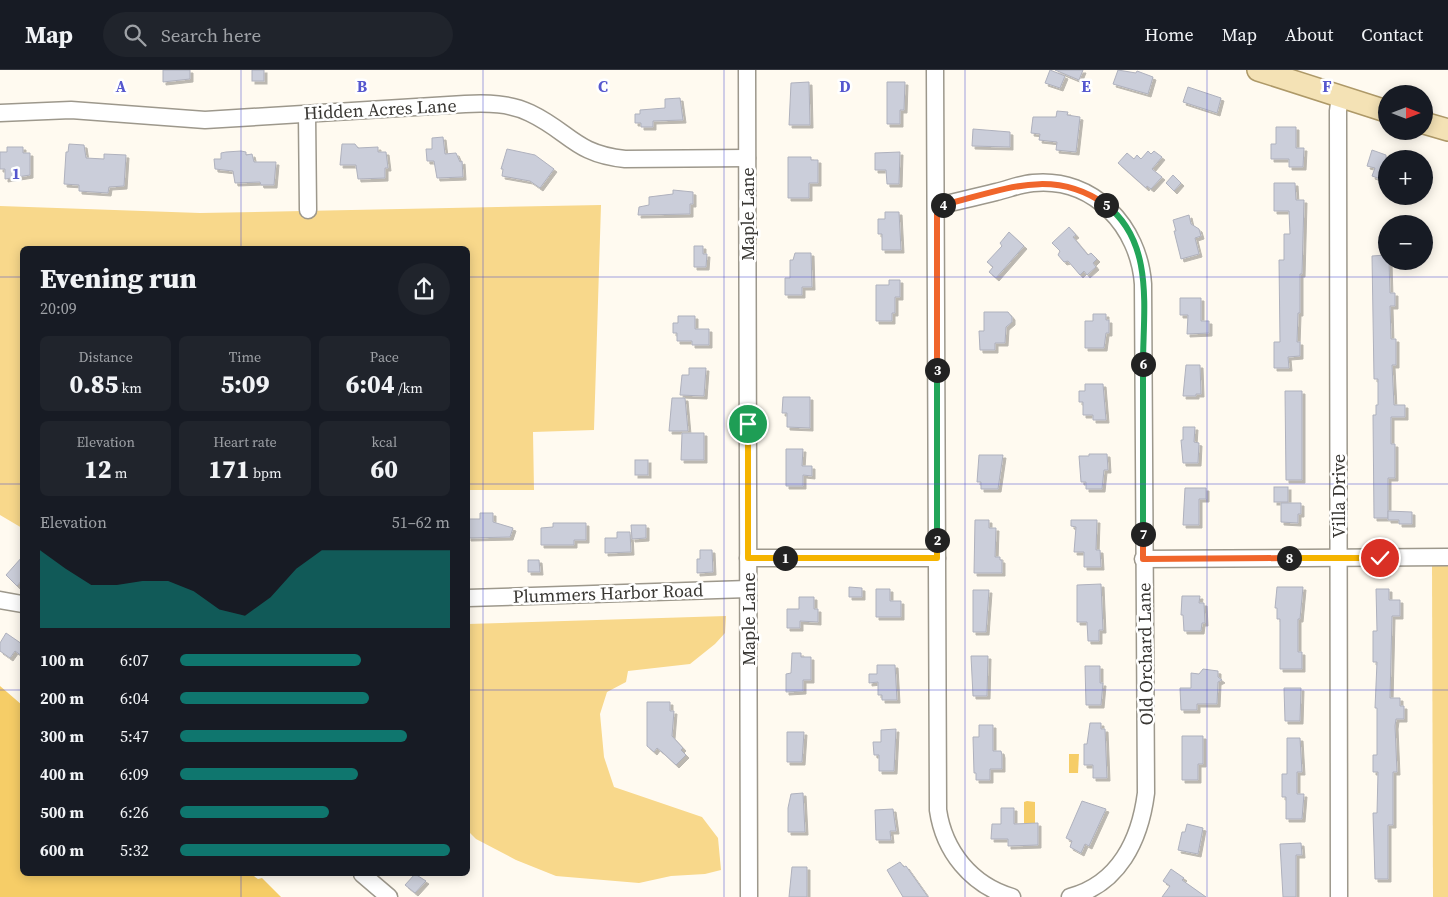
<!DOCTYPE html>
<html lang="en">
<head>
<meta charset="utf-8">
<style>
  body { margin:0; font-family:"Source Serif 4",serif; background:#20242c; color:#f1f3f6; height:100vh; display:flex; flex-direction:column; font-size:19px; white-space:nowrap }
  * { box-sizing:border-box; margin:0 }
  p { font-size:16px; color:#9ea1a6 }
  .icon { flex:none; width:28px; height:28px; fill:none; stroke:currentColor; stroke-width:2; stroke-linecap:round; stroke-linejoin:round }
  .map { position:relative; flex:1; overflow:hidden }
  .panel { position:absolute; left:20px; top:176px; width:450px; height:630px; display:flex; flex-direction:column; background:#171b24; border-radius:8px; box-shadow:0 2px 12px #0003 }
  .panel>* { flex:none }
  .needle { width:32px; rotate:90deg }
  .fabs { position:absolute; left:1378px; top:15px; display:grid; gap:10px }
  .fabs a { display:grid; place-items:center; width:55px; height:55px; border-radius:50%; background:#171b24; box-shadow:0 2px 12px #0003; font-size:25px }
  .pin { position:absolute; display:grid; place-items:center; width:42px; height:42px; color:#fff; margin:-21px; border:2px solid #fff; border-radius:50%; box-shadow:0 1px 5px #0007 }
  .km { position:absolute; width:25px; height:25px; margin:-12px; border-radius:50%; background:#222; color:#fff; font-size:14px; line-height:25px; text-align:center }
  .round { display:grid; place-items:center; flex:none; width:52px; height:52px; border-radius:26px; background:#20242c }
  .headline { display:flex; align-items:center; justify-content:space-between; height:85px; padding:0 20px }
  h1 { font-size:28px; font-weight:800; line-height:38px }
  .metrics { display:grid; grid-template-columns:repeat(3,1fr); gap:8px; height:85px; padding:5px 20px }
  .metrics div { display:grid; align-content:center; border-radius:8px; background:#20242c; text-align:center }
  .metrics b { font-size:25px; font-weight:800 }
  .metrics small { font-size:14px; font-weight:400 }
  .metrics p { font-size:14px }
  .chart { height:140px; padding:10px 20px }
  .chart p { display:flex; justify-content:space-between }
  .chart svg { width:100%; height:90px; margin-top:5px; fill:#0f766e; opacity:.7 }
  ul { padding:0 20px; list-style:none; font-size:16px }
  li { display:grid; grid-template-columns:80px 60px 1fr; align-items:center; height:38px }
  li i { height:12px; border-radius:6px; background:#0f766e }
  header { display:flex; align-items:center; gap:30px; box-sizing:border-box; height:70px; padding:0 25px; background:#171b24; border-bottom:1px solid #363941 }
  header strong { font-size:24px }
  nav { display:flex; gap:28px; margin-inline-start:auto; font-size:18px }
  .search { width:350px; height:45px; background:#20242c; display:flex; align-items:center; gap:12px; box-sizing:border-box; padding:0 18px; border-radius:28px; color:#9ea1a6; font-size:19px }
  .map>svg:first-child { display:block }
</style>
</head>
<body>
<header>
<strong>Map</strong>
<div class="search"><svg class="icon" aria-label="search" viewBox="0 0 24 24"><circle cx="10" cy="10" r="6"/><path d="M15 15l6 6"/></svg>Search here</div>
<nav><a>Home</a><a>Map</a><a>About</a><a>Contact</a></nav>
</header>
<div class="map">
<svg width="1448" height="827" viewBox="0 0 1448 827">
  <defs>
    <filter id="shadow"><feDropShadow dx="3" dy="3" stdDeviation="0" flood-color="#0004"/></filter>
  </defs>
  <rect width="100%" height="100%" fill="#fffaf0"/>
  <!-- green -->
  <g fill="#f8d88b">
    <polygon points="601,135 594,360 533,362 534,420 468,420 468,179 22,179 22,458 0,445 0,136 200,143"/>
    <polygon points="1432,495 1448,495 1448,827 1433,827"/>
    <polygon points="726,546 725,563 715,574 690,594 628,601 626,612 607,622 600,644 604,687 614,717 702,747 718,768 721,800 705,804 671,806 639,813 556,806 516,790 476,769 468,761 468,554"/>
  </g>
  <!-- water -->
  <g fill="#f6cd67">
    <polygon points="0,616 22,635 22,804 251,804 258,809 262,808 281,827 0,827"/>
    <polygon points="1069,684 1079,684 1078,703 1069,703"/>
    <polygon points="1027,731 1035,732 1035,753 1024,753 1024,732"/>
  </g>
  <!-- building -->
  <g fill="#cbceda" stroke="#afb1bd" filter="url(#shadow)">
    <polygon points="163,0 190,0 190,9 163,12"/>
    <rect x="252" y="0" width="12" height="11"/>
    <polygon points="1050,0 1065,6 1060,18 1045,13"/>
    <polygon points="1055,0 1083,0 1079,10"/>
    <polygon points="1118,0 1136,3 1137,1 1153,7 1148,24 1113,14"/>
    <polygon points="809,12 810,55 789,55 791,13"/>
    <polygon points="887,12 905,12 904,40 900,40 900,54 887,54"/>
    <polygon points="1188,17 1221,28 1217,43 1183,32"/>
    <polygon points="680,28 683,50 653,51 653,57 641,57 641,53 635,53 635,44 640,44 640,40 665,38 665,29"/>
    <polygon points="1057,41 1068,42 1067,45 1080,47 1076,82 1056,80 1057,72 1039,70 1040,64 1031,63 1033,47 1056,47"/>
    <polygon points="1276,57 1296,57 1296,78 1304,78 1303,97 1289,97 1289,89 1271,89 1271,74 1276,74"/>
    <polygon points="973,59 1010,62 1010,77 972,76"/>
    <polygon points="443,67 445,84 456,83 460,92 462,91 463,107 437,108 434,91 427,91 426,79 432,79 432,68"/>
    <polygon points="69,74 84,75 86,88 104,89 104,84 126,85 124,116 109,117 108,123 79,121 79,115 64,114 66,82 68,82"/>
    <polygon points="342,74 355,74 358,78 378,77 378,82 386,82 388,98 385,98 385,108 358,109 356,95 340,95"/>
    <polygon points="7,77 23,77 23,83 30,83 30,105 5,109 5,99 0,99 0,82 7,82"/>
    <polygon points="507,79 535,85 554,99 540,118 530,111 502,106 503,99 501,99"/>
    <polygon points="1372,80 1386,85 1386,111 1372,106 1375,98 1367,96"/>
    <polygon points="1148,81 1151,84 1154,81 1162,87 1152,99 1162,107 1151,119 1147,116 1146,118 1118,93 1127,83 1134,89 1137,85 1141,89"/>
    <polygon points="226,82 241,81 246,82 246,85 252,84 254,92 276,92 274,115 261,115 260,112 235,113 233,101 215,99 214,89 221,89 221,83"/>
    <polygon points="900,82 899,114 887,114 886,100 875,100 875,83"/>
    <polygon points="788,87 811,87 811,90 818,90 818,113 809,113 809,128 788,128"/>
    <polygon points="1173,105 1181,113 1174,121 1166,113"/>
    <polygon points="1274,113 1295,113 1296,130 1304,130 1302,204 1300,204 1300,243 1298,243 1297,272 1300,272 1300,286 1288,287 1289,298 1274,298 1274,272 1280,272 1279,190 1284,190 1284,164 1290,164 1289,141 1274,141"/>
    <polygon points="673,120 693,122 693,134 690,134 690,144 638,145 639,137 649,135 649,127 673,124"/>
    <polygon points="885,142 899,142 901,180 882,180 882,164 878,164 878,149 885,149"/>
    <polygon points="1189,145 1191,154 1199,159 1201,166 1195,168 1199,184 1181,189 1174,161 1176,161 1173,150"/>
    <polygon points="1069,157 1076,165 1073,167 1088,185 1091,183 1097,189 1093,193 1096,197 1087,205 1084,201 1080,205 1068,191 1064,192 1058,185 1060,181 1052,173"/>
    <polygon points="1009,162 1024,176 996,208 989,202 993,197 987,192 1002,176 1000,173"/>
    <polygon points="694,176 703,176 703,184 707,184 706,197 694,197"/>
    <polygon points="795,183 811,183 812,217 802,217 802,225 785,225 785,208 790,208 790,190 793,190"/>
    <polygon points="1386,185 1386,191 1389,191 1390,223 1395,223 1395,236 1390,236 1391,269 1396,269 1396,295 1392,295 1394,335 1405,335 1405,347 1391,347 1391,374 1395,374 1395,408 1388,408 1388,448 1374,448 1373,345 1376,345 1376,335 1378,335 1378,309 1374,309 1372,186"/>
    <polygon points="889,210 900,210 900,227 895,227 895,243 892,243 892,251 876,251 876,215 889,215"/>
    <polygon points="1180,228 1201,228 1201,251 1209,251 1209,263 1187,264 1188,245 1180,245"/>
    <polygon points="984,242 1008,242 1012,247 1012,252 1006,257 1005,273 995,273 995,280 980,280 979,261 984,261"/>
    <polygon points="1093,244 1106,244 1106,250 1109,250 1109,263 1106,263 1104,278 1085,278 1085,251 1093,251"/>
    <polygon points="678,246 695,246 695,259 709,259 709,275 692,275 692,271 677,271 677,263 673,263 673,253 678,253"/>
    <polygon points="1186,295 1200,295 1201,324 1196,324 1196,326 1183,326"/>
    <polygon points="689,298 706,298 704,326 680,325 682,305 689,305"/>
    <polygon points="1085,314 1103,314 1106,350 1093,350 1093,345 1083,345 1083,332 1079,332 1079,321 1085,321"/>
    <polygon points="1285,321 1302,321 1302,410 1286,410"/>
    <polygon points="783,327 810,327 810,358 787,357 787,343 782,343"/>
    <polygon points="672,328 685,328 688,361 669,361"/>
    <polygon points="1183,357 1195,357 1194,372 1199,373 1198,393 1183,393 1181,370 1183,370"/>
    <polygon points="682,363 704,363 704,390 681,390"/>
    <polygon points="786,379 803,379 802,396 812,396 812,406 803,405 803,416 786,416"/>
    <polygon points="1089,384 1107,384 1108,400 1104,400 1102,419 1086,419 1086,412 1081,412 1079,386 1089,386"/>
    <polygon points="979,385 1003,385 998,419 981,419 981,412 977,412"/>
    <rect x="635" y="390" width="13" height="15"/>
    <rect x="1274" y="417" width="14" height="15"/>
    <polygon points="1185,418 1206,418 1206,429 1199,429 1199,455 1183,455"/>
    <polygon points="1281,433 1301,433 1301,444 1298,444 1298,453 1281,452"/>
    <polygon points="1388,441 1412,442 1412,454 1399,454 1399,450 1388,450"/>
    <polygon points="480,443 493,443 493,452 513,458 510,467 468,468 468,449 480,449"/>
    <polygon points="975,450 989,450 989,458 996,458 995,487 1000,487 1000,490 1002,490 1002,503 974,503"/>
    <polygon points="1071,450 1097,450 1096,480 1100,480 1101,497 1084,497 1084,482 1074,482 1076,457 1071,456"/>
    <polygon points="553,453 586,453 586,470 574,470 574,475 541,475 541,458 553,457"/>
    <polygon points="631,455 646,455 646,468 632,469"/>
    <polygon points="617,462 630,462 631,482 605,483 605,468 617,468"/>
    <polygon points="700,480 712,480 713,502 697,503 697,489 700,489"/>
    <polygon points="22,487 22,510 17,516 6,505"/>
    <polygon points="528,490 539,490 540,502 528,502"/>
    <polygon points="1101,514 1103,560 1099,560 1099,571 1088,571 1087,552 1077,552 1077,515"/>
    <polygon points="849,517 862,518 862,527 849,527"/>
    <polygon points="1277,517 1303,517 1300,549 1298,549 1298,582 1302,582 1302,599 1280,599 1280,549 1277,549 1277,538 1275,538"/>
    <polygon points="876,519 890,519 890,531 901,531 901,547 876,547"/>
    <polygon points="1376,519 1389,519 1389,530 1400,530 1400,546 1392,546 1390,628 1400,628 1400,636 1404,636 1404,649 1396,649 1395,656 1397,702 1393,702 1393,755 1388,755 1388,809 1375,809 1373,743 1377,743 1378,702 1373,702 1373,685 1377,685 1377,638 1375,638 1377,592 1373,592 1373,561 1377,561"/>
    <polygon points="973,520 989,520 986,562 973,562"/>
    <polygon points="1182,526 1200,526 1199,533 1204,533 1205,553 1202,553 1201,561 1184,561 1183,545 1181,545"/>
    <polygon points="799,527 814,527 814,539 818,539 818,552 800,551 800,558 787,558 787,539 799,539"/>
    <polygon points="6,563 22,574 22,586 15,581 10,588 0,581 0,573"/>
    <polygon points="792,583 801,583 801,587 811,587 811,610 803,610 803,621 786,622 786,604 791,603"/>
    <polygon points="971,586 988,586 987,626 973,626"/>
    <polygon points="877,595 895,595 897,630 882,630 882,625 878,625 878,612 869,613 869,604 877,604"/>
    <polygon points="1085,596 1100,596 1100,613 1103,613 1101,635 1086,635"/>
    <polygon points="1203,599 1218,601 1218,607 1222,610 1218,612 1217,634 1197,634 1197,640 1181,640 1180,618 1191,618 1191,603 1199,604"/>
    <polygon points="1284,618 1301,618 1300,651 1285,651"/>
    <polygon points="647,632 670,632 670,641 674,641 672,666 683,678 681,680 686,685 676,695 662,682 657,678 654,682 647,676"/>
    <polygon points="1090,653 1101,653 1101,659 1105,659 1107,708 1093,708 1093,695 1084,695 1084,674 1087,674"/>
    <polygon points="979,655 993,655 993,681 1001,681 1002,685 1002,699 990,699 990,710 976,710 976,703 974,703 973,667 979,667"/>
    <polygon points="896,659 894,701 879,701 879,685 874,685 873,672 881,672 881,660"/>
    <polygon points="787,662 804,662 802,692 787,692"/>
    <polygon points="1182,666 1203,666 1203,694 1198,694 1198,710 1182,710"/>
    <polygon points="1287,668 1300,668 1302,702 1297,702 1297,724 1304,724 1302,749 1286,749 1286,727 1282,727 1282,704 1287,704"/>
    <polygon points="803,723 805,762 788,762 788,738 791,724"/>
    <polygon points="1082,731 1106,739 1089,776 1085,774 1081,783 1070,777 1072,771 1066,768"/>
    <polygon points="1001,738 1014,738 1014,754 1038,753 1038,775 1008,776 1008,769 991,769 992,754 1001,754"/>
    <polygon points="893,739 896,761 890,761 891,770 876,770 875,740"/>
    <polygon points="1187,754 1203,758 1198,784 1178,780 1182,762 1185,762"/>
    <polygon points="1301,773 1302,785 1296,785 1296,827 1283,827 1280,774"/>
    <polygon points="900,792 904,797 906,796 928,827 903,827 887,800"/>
    <polygon points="792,797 807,797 807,827 789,827"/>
    <polygon points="1171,799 1184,808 1182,810 1206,827 1162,827 1170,816 1163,811"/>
    <polygon points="415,804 426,811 415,823 405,815"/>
  </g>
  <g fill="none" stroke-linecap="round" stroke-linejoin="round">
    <!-- minor casing -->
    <g stroke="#9d988c" stroke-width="19">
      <g id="minor">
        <polyline points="747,0 749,827"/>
        <path d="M935,0l3,740c6,41 33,75 74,87"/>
        <path d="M0,43l71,-3 134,10 260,-16c22,-1 45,-1 65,9 40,19 45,41 95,46l122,-1"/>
        <polyline points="307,44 308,140"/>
        <path d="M937,136c20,-5 40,-9 59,-14 13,-3 24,-8 37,-9 61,-6 106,44 110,101l3,509c-6,47 -27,91 -76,104"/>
        <polyline points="748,488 937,488"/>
        <polyline points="1143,489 1448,487"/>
        <polyline points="468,528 748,519"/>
        <polyline points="0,530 22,534"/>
        <polyline points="362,804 389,827"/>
        <polyline points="1339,827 1338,41 1340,26"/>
      </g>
    </g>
    <!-- major casing -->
    <g stroke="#ae9968" stroke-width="24">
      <g id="major">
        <polyline points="1258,0 1386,41"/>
        <polyline points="1424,53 1448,60"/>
      </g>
    </g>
    <!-- minor -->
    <use href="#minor" stroke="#fff" stroke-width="16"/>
    <!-- major -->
    <use href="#major" stroke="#f4e2b5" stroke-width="21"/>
  </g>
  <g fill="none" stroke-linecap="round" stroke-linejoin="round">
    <!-- split-1 casing -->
    <g stroke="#fff" stroke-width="10">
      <polyline id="split-1" points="748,354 748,488 785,488"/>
    </g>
    <!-- split-2 casing -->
    <g stroke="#fff" stroke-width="10">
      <polyline id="split-2" points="785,488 937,488 937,470"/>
    </g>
    <!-- split-3 casing -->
    <g stroke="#fff" stroke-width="10">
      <polyline id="split-3" points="937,300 937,470"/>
    </g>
    <!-- split-4 casing -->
    <g stroke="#fff" stroke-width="10">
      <polyline id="split-4" points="937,300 937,136 943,135"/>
    </g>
    <!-- split-5 casing -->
    <g stroke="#fff" stroke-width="10">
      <path id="split-5" d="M943,135c58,-14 109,-39 163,0"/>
    </g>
    <!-- split-6 casing -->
    <g stroke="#fff" stroke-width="10">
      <path id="split-6" d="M1106,135c49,37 37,106 37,159"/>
    </g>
    <!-- split-7 casing -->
    <g stroke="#fff" stroke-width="10">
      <polyline id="split-7" points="1143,294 1143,464"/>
    </g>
    <!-- split-8 casing -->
    <g stroke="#fff" stroke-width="10">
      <polyline id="split-8" points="1143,464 1143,489 1289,488"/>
    </g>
    <!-- split-9 casing -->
    <g stroke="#fff" stroke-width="10">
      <polyline id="split-9" points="1289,488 1380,488"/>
    </g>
    <!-- split-1 -->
    <use href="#split-1" stroke="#f5b400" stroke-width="6"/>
    <!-- split-2 -->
    <use href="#split-2" stroke="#f5b400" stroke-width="6"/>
    <!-- split-3 -->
    <use href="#split-3" stroke="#22a559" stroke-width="6"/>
    <!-- split-4 -->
    <use href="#split-4" stroke="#f0652b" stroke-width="6"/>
    <!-- split-5 -->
    <use href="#split-5" stroke="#f0652b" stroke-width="6"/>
    <!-- split-6 -->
    <use href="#split-6" stroke="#22a559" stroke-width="6"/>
    <!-- split-7 -->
    <use href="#split-7" stroke="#22a559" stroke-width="6"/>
    <!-- split-8 -->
    <use href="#split-8" stroke="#f0652b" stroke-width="6"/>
    <!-- split-9 -->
    <use href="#split-9" stroke="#f5b400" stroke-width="6"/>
  </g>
  <!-- grid -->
  <path fill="none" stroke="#5557ce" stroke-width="1" stroke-opacity="0.55" d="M241,0v179M483,0v827M724,0v827M965,0v827M1207,0v827M0,207h22M468,207h980M0,414h22M468,414h980M0,620h22M468,620h980M241,804v23"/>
  <g text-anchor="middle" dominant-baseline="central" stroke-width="5" stroke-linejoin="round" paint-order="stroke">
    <!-- street labels -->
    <g font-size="18" fill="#393733" stroke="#fff">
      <text transform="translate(380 39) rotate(-3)">Hidden Acres Lane</text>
      <text transform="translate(747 144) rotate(-90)">Maple Lane</text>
      <text transform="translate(1338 426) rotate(-90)">Villa Drive</text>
      <text transform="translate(608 523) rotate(-2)">Plummers Harbor Road</text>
      <text transform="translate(748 549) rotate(-90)">Maple Lane</text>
      <text transform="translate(1145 584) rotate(-91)">Old Orchard Lane</text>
    </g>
  </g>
  <g font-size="16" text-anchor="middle" font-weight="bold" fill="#5557ce" stroke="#fff" stroke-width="5" stroke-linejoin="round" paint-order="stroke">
    <text x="121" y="22">A</text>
    <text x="362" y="22">B</text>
    <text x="603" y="22">C</text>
    <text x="845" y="22">D</text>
    <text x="1086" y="22">E</text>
    <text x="1327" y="22">F</text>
    <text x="16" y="109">1</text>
  </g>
</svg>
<div class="fabs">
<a><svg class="needle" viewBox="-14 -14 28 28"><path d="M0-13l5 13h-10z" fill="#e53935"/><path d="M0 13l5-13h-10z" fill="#9ea1a6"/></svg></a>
<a>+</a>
<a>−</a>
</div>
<div class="pin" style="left:748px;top:354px;background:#1e9e55"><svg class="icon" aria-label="arrive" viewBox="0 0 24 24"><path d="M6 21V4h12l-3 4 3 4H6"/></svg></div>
<div class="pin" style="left:1380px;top:488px;background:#d93025"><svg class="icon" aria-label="check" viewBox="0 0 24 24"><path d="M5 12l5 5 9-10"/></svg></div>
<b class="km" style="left:785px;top:488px">1</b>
<b class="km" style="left:937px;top:470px">2</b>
<b class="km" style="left:937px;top:300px">3</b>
<b class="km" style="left:943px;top:135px">4</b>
<b class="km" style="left:1106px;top:135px">5</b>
<b class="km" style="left:1143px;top:294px">6</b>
<b class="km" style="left:1143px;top:464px">7</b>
<b class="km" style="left:1289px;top:488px">8</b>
<section class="panel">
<div class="headline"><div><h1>Evening run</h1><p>20:09</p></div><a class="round"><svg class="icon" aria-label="share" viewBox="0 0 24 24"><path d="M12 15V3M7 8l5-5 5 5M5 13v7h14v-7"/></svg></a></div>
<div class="metrics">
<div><p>Distance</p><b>0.85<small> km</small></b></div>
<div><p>Time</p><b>5:09</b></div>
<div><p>Pace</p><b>6:04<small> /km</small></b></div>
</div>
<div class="metrics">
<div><p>Elevation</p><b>12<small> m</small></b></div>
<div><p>Heart rate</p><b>171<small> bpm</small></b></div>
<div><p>kcal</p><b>60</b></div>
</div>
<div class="chart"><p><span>Elevation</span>51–62 m</p>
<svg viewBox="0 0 160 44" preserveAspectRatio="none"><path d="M0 44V6L10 15L20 23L30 23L40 21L50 21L60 26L70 35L80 38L90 29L100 15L110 6L120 6L130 6L140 6L150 6L160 6V44z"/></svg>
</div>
<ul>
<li><b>100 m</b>6:07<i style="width:67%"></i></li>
<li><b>200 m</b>6:04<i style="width:70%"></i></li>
<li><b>300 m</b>5:47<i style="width:84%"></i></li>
<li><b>400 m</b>6:09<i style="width:66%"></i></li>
<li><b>500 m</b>6:26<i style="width:55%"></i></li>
<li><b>600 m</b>5:32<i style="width:100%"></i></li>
</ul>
</section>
</div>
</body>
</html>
